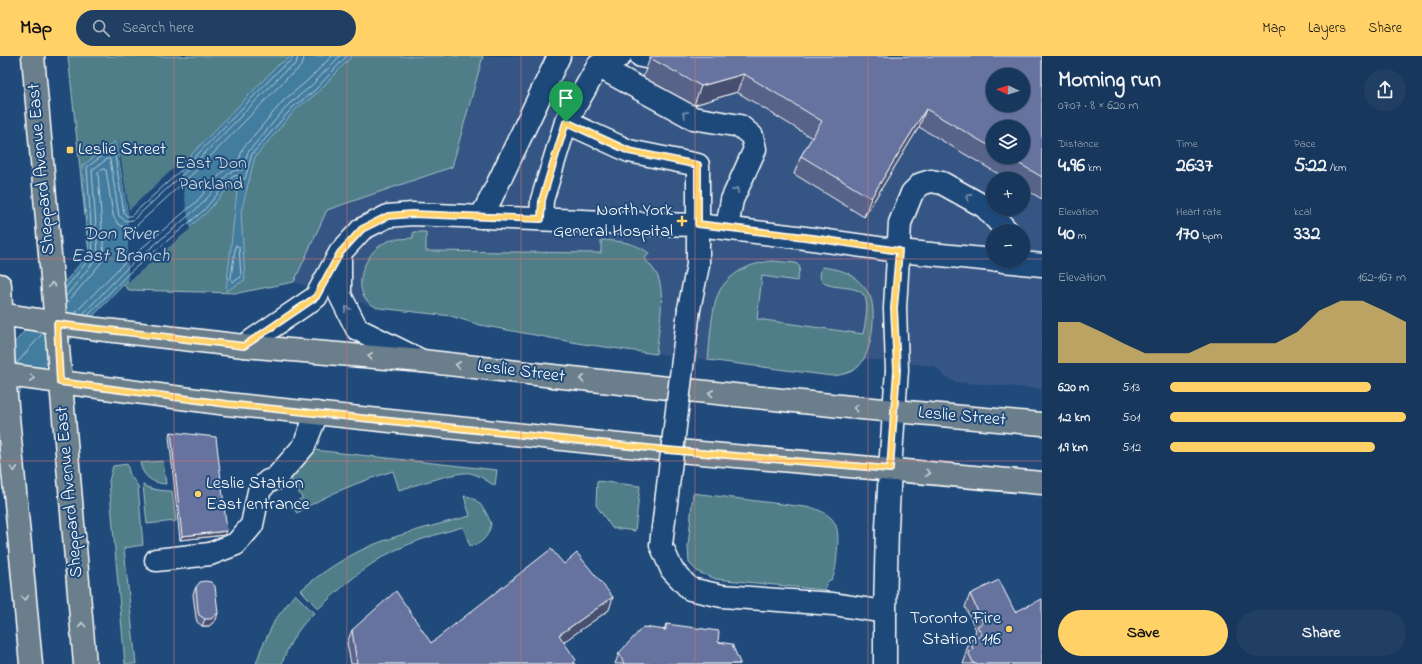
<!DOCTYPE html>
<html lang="en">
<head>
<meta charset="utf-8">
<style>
  body { margin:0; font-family:"Indie Flower",sans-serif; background:#203f62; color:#f1f3f6; height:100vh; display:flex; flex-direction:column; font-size:15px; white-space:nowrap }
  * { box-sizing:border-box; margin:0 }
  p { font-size:13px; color:#9eacbb }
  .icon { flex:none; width:22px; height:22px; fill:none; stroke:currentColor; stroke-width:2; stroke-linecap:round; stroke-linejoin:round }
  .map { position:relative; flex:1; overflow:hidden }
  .details { display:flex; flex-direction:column; background:#17385c; width:380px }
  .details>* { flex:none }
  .needle { width:26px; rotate:274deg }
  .controls { position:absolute; left:986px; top:12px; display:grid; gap:8px }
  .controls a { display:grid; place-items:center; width:44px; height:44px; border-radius:50%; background:#17385c; box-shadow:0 1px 3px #0004,0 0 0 1px #365272; font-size:20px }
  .pin { position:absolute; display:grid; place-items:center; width:34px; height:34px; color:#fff; margin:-41px -17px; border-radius:50% 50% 50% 0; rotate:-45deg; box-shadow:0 0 4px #0007 }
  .pin .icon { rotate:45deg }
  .round { display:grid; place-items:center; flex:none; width:42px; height:42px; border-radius:21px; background:#203f62 }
  .head { display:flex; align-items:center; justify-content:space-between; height:68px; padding:0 16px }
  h1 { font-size:22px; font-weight:700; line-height:30px }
  .metrics { display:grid; grid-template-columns:repeat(3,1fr); gap:6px; height:68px; padding:4px 16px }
  .metrics div { display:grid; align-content:center }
  .metrics b { font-size:20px; font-weight:700 }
  .metrics small { font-size:11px; font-weight:400 }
  .metrics p { font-size:11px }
  .chart { height:112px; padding:8px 16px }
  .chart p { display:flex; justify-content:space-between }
  .chart svg { width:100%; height:72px; margin-top:4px; fill:#ffd166; opacity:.7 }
  .action { display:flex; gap:8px; margin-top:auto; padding:8px 16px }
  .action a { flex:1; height:46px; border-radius:24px; background:#ffd166; color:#111; font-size:16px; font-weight:700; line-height:46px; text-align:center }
  .action a+a { background:#203f62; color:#f1f3f6 }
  ul { padding:0 16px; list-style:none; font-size:13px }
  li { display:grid; grid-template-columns:64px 48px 1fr; align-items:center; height:30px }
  li i { height:10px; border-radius:5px; background:#ffd166 }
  header { display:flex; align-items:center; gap:24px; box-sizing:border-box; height:56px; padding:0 20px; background:#ffd166; color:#111 }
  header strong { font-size:19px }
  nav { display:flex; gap:22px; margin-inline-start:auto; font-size:14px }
  .search { width:280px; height:36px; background:#203f62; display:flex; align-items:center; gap:10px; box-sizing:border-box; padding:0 14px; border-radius:22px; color:#9eacbb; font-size:15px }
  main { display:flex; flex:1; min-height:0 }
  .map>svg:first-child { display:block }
</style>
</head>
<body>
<header>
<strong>Map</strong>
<div class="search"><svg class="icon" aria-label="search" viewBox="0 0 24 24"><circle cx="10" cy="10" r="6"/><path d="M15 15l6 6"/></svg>Search here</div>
<nav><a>Map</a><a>Layers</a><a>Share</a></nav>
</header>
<main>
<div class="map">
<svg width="1042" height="608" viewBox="0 0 1042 608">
  <rect width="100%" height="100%" fill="#1f4a7a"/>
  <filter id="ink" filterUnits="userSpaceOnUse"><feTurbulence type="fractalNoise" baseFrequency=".025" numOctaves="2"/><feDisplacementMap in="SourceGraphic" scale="8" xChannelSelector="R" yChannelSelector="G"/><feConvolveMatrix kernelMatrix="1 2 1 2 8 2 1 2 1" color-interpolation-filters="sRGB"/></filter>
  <g filter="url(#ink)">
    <!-- built -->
    <path fill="#345685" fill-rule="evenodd" d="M483,0h559v333l-87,-7 -11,-6 -9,-10 -70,-7 -7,8 -8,6 -9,2 -9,1 -249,-32 -103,-19 -29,-9 -72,-8 -85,-26 32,-72 126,-43zM993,19h30v30h-30zM993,71h30v30h-30zM993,123h30v30h-30zM993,175h30v30h-30z"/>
    <!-- green -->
    <g fill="#507e88" stroke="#a8bec4">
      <polygon points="68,0 483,0 452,111 327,154 294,226 238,237 129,234 89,197"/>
      <path d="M413,176h13v19l175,2v-13c18,1 33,2 48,13l-4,6c5,6 10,11 13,18 8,20 0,55 -2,77l-73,-10 -103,-19 -29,-9 -72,-8c-32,-10 -17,-55 7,-66 8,-4 18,-3 27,-4z"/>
      <path d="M772,205l24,2 4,4 -3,14 -35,-5 -5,43 106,15c2,-11 6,-27 2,-37 -8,-18 -55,0 -43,-30 12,2 25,3 34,12 5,4 11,11 14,17 7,16 2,58 -12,71 -7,6 -16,8 -26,9l-124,-16c2,-18 3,-54 12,-70 11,-18 31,-27 52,-29z"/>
      <path d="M314,394l183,20 -2,16c-8,-5 -16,-11 -25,-13 -13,-2 -56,13 -71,17l-6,-19c-34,11 -66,23 -96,42l-6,-8 11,-7 -11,-19 -1,-3z"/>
      <path d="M163,405l3,23c-14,-1 -23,-7 -26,-21z"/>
      <polygon points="127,408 130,419 138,430 143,489 124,492 136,608 125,608 109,425 113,410"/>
      <polygon points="597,425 640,430 635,475 612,472 596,449"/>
      <path d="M143,429c9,5 19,6 29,6l4,30 -29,3z"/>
      <path d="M693,437l120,15c27,9 26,22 24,47 -1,8 -1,17 -5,24l-5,3 -2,8 -109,-11 -18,-7 -9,-9 -1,-16z"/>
      <path d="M464,440c14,0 23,16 27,28 -2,11 -9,21 -21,22l-7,-19c-26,7 -53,15 -77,28 -25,14 -47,35 -68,54l-17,-19c21,-18 44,-33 69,-44 32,-13 66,-21 100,-30z"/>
      <path d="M295,538l19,19c-15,14 -26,31 -32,51h-26l5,-15 14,-29z"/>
    </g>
    <!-- water -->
    <polygon fill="#437b9e" stroke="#8eb0c5" points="292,0 352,0 316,38 296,53 255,101 241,156 245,224 226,235 238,126 238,122 235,124 207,156 132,220 0,356 0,304 89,197 82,110 116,85 128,157 189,101 278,9"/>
    <!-- pier -->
    <polygon fill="#1f4a7a" points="116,83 118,85 129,154 179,107 190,173 128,226 128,158"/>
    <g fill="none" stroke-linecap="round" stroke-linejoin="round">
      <!-- shore -->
      <g stroke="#b4cad8" stroke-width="1">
        <polygon points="236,189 239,191 241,221 233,226 231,223"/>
        <polyline points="65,233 93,198 87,111 111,94 114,94 124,157 127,160 131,160 192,104 281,12 292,4 293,0"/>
        <polyline points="66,240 96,203 98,198 92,114 107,103 110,103 119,160 126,165 133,164 195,107 284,16 296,8 298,0"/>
        <path d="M66,248l35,-41 3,-6 -6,-84 5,-4 3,1 7,45c3,11 13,15 23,11l63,-58 89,-91c8,-6 16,-10 16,-21"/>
        <polyline points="75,257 122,209 196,146 225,113 231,109 238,107 243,92 284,44 306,26 332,0"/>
        <polyline points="82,259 126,213 200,150 229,117 235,114 242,114 248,96 289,48 310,31 340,0"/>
        <polyline points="88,259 129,217 204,154 232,121 237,119 243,123 245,123 252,98 293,51 314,35 347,0"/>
        <polyline points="16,308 43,277"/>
      </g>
      <!-- minor casing -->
      <g stroke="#fff" stroke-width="25">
        <g id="minor">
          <polyline points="641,0 646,1"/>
          <polyline points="598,10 610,3 620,0"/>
          <polyline points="566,66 629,95 698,109 698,209 689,253"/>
          <polyline points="481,161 491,142 559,0"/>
          <polyline points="541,163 542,144 566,66 598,10 693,62 740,70 752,80 755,93 732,144 727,171"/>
          <polyline points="340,199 340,239 357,273 422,305"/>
          <polyline points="1003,205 1042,209"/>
          <polyline points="244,290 316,241 340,197 362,173 388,160 412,158 655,168 698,169 813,183 899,195 993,204"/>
          <polyline points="661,489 672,514 690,533 722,540 833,548 885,556"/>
          <polyline points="156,504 210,498 236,488 252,469 259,435 268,425 275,423 304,390 317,357"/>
          <polyline points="885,608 885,556 887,472 890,413 897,314 895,252 900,167 912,137 921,128 931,125 942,127 985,151 1007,175"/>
        </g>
      </g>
      <!-- major casing -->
      <g stroke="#fff" stroke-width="25">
        <g id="major">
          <polyline points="33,0 85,608"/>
          <polyline points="0,229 4,318 31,608"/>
          <polyline points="0,258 97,273 244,290 422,305 553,320 850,351 1042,368"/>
          <polyline points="0,318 227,348 667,394 1042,427"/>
        </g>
      </g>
      <!-- minor -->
      <use href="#minor" stroke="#1f4a7a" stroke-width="22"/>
      <!-- major -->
      <use href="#major" stroke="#6b7e8b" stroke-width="22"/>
      <!-- minor-bridge casing -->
      <g stroke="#fff" stroke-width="25" stroke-linecap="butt">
        <polyline id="minor-bridge" points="661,489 689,253"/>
      </g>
      <!-- minor-bridge -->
      <use href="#minor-bridge" stroke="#1f4a7a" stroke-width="22"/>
    </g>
    <!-- wall -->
    <g fill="#586389" stroke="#fff" fill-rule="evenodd">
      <path d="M1042,0v143l-19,-11v-9h-16l-88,-52 -55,90 -70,-43 7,-18 11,-18 -75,-46 -43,13 -51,-28 7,-19zM993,71l30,30h-30z"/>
      <polygon points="171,376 225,479 180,484 169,380"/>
      <polygon points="564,508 609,554 563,586 575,608 351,608 347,587 352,574 431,587"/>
      <polygon points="196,531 216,564 209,570 202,570 197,566 196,562 193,538"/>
      <polygon points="970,538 1015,556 1042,608 963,608 966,600 965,598 970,585 973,583 973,582 976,574 965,551"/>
      <polygon points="666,568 718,586 740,607 740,608 615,608 619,597 664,574"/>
    </g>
    <!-- shaded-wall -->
    <g fill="#47506f" stroke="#fff">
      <polygon points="744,18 737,36 694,49 701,30"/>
      <polygon points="926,53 919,71 864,161 871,142"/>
      <polygon points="227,475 225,479 180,484 182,480"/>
      <polygon points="613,541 609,554 555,592 559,579"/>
      <polygon points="218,557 216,564 209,570 202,570 205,563"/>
    </g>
    <!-- building -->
    <g fill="#66739f" stroke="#fff" fill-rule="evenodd">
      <path d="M651,0h391v121l-34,-20h15v-30h-30v21l-67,-39 -55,89 -70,-42 21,-35 -78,-47 -43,12 -51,-28zM993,19h30v30h-30z"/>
      <polygon points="171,376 216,381 227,475 182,480"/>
      <polygon points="551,493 564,508 577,497 613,541 559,579 576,604 572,608 357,608 352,574 396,535 431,587"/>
      <polygon points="999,524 1015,556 1042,543 1042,608 974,608 968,596 973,593 970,585 982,579 977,570 983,567 970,538"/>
      <polygon points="205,525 211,526 215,530 218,557 211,563 205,563 199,559 198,555 196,531 200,526"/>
      <polygon points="666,568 719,575 718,586 732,588 740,607 740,608 624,608 619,597 643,571 666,574"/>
    </g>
    <!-- one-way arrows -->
    <defs><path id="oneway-chevron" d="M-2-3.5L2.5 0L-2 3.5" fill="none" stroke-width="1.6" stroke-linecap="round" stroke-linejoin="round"/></defs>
    <g stroke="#7992af">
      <use href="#oneway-chevron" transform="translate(685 58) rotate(-152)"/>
      <use href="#oneway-chevron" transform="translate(736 134) rotate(-65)"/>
      <use href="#oneway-chevron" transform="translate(968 141) rotate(-151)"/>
      <use href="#oneway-chevron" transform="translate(347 253) rotate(-116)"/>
    </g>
    <g stroke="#cbd2d6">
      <use href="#oneway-chevron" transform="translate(52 229) rotate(-95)"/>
      <use href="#oneway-chevron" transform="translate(370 300) rotate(-175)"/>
      <use href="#oneway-chevron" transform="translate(458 309) rotate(-173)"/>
      <use href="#oneway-chevron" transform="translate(32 322) rotate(7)"/>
      <use href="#oneway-chevron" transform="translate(582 323) rotate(-174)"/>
      <use href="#oneway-chevron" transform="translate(711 337) rotate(-174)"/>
      <use href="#oneway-chevron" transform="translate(856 352) rotate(-176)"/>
      <use href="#oneway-chevron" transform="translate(14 413) rotate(85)"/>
      <use href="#oneway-chevron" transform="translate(928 417) rotate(5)"/>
      <use href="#oneway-chevron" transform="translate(25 542) rotate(85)"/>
      <use href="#oneway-chevron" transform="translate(82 569) rotate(-95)"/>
    </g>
  </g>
  <g fill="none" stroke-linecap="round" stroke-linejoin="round" filter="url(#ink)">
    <!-- route casing -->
    <g stroke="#fff" stroke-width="8">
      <polygon id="route" points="566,66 629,95 698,109 698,168 813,182 899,195 894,252 897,314 890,413 667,394 227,348 60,326 57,268 244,290 316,241 340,197 362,173 388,160 412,158 541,163 542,144"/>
    </g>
    <!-- route -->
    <use href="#route" stroke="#ffd166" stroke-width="5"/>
  </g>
  <!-- grid -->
  <path fill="none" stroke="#e47373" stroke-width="1" stroke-opacity="0.55" d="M174,0v608M347,0v608M521,0v608M695,0v608M868,0v608M0,203h993M1023,203h19M0,405h1042"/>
  <!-- markers -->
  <g fill="#ffd166" stroke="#1f4a7a" stroke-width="1.5">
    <rect x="66" y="90" width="8" height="8" rx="2"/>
    <path d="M680 159h4v4h4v4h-4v4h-4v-4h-4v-4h4z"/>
    <circle cx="198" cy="438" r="4"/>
    <circle cx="1009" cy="573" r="4"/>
  </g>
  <g text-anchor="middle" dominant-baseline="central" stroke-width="4" stroke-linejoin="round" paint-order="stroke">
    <!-- poi labels -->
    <g font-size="18" fill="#fff" stroke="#1f4a7a" text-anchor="start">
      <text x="78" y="94">Leslie Street</text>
      <text x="673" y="155" text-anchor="end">North York<tspan x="673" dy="21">General Hospital</tspan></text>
      <text x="206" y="428">Leslie Station<tspan x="206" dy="21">East entrance</tspan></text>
      <text x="1001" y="563" text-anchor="end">Toronto Fire<tspan x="1001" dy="21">Station 116</tspan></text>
    </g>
    <!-- park labels -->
    <g font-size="18" fill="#d3dfe1" stroke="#1f4a7a">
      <text x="211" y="108">East Don<tspan x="211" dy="21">Parkland</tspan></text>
    </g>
    <!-- street labels -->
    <g font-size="18" fill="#fff" stroke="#1f4a7a">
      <text transform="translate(42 113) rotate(-95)">Sheppard Avenue East</text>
      <text transform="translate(521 316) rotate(7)">Leslie Street</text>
      <text transform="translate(962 361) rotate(5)">Leslie Street</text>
      <text transform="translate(70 436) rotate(-95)">Sheppard Avenue East</text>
    </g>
    <!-- water labels -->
    <g font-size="19" font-style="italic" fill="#d0dee7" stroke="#1f4a7a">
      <text x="120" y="178">Don River<tspan x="120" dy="22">East Branch</tspan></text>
    </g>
  </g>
</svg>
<div class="controls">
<a><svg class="needle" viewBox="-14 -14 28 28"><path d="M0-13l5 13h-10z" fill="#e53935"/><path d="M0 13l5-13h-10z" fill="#9eacbb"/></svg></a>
<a><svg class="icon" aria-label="layers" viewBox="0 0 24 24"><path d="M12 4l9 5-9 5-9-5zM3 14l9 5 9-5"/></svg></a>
<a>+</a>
<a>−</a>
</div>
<div class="pin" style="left:566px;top:66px;background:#1e9e55"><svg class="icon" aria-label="arrive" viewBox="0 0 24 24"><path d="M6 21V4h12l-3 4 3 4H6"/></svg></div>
</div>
<section class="details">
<div class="head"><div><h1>Morning run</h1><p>07:07 · 8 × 620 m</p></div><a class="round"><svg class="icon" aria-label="share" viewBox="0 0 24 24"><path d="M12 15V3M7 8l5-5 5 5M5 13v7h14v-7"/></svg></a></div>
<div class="metrics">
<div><p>Distance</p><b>4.96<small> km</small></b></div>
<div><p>Time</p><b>26:37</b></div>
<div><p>Pace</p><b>5:22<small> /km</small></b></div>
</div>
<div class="metrics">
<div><p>Elevation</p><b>40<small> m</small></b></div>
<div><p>Heart rate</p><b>170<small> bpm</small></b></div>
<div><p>kcal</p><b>332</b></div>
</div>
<div class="chart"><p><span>Elevation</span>162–167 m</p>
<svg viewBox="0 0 160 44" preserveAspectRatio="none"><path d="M0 44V19L10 19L20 25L30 32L40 38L50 38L60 38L70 32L80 32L90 32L100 32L110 25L120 12L130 6L140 6L150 12L160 19V44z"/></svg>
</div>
<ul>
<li><b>620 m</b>5:13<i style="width:85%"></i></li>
<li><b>1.2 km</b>5:01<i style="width:100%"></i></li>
<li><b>1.9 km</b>5:12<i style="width:87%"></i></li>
</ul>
<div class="action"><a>Save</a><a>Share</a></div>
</section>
</main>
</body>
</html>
